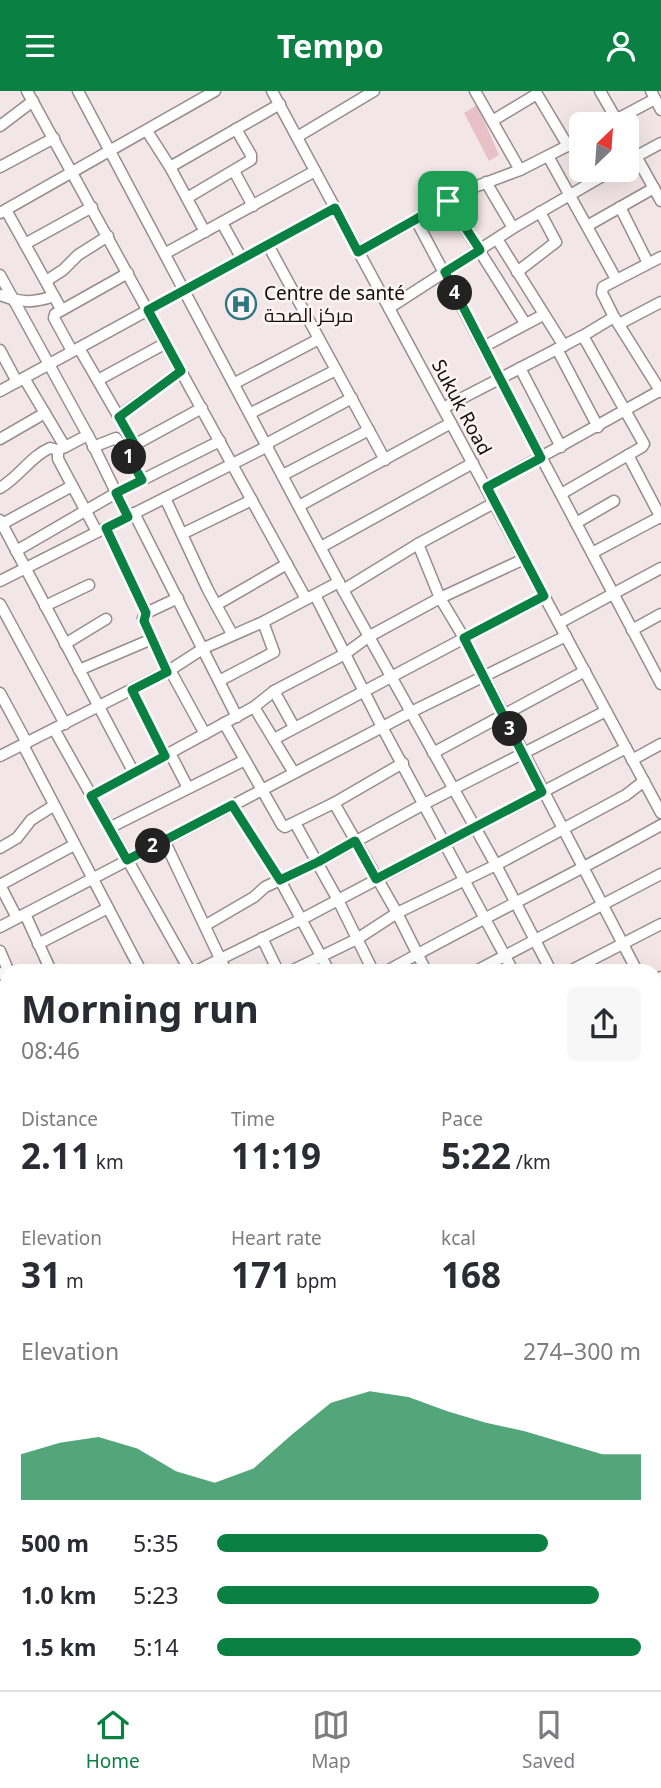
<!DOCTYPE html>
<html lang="en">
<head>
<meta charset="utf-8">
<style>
  body { margin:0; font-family:"Noto Sans",Cairo,sans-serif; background:#f7f7f7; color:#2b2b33; height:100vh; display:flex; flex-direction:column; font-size:26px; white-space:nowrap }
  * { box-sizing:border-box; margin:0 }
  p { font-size:23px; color:#7c7c81 }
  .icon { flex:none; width:38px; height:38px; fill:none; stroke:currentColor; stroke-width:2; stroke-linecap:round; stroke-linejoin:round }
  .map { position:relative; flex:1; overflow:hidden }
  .drawer { position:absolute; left:0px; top:873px; width:662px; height:726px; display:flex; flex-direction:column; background:#fff; border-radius:21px 21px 0 0; box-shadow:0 7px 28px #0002 }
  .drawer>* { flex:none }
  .needle { width:46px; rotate:25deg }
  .buttons { position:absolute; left:569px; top:21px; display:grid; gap:14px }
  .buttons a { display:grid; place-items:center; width:70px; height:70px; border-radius:10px; background:#fff; box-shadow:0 7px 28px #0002; font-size:35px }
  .pin { position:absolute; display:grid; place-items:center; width:60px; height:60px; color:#fff; margin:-30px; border-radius:14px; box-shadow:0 4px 10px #0006 }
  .km { position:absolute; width:35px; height:35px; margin:-18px; border-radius:50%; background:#222; color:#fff; font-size:19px; line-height:35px; text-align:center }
  .round { display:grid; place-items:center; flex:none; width:74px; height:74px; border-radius:10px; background:#f7f7f7 }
  .overview { display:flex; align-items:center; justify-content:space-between; height:119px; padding:0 21px }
  h1 { font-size:38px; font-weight:700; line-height:52px }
  .metrics { display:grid; grid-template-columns:repeat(3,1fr); gap:10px; height:119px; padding:7px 21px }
  .metrics div { display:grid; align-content:center }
  .metrics b { font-size:35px; font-weight:700 }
  .metrics small { font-size:19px; font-weight:400 }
  .metrics p { font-size:19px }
  .chart { height:196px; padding:14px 21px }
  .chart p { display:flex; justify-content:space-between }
  .chart svg { width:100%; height:126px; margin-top:7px; fill:#0b8043; opacity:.7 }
  ul { padding:0 21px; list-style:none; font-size:23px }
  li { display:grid; grid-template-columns:112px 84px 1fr; align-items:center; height:52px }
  li i { height:18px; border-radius:9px; background:#0b8043 }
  header { display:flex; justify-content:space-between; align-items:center; height:91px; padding:0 21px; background:#0b8043; color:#fff; font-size:32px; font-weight:700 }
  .tab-bar { display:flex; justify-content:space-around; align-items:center; height:98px; border-top:2px solid #e1e1e2; background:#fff; font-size:19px; color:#7c7c81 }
  .tab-bar a { display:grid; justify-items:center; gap:4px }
  .tab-bar .on { color:#0b8043 }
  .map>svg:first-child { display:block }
</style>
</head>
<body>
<header><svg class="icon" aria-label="menu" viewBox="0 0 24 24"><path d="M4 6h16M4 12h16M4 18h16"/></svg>Tempo<svg class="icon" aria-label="person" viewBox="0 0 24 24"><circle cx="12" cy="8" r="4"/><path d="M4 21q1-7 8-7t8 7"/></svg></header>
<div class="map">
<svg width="661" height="1599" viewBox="0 0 661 1599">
  <rect width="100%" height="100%" fill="#f3e6e8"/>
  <!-- green -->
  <polygon fill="#e7c1c7" points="477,14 499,64 489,70 464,22"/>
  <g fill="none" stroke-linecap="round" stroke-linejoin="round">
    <!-- minor casing -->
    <g stroke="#978c8e" stroke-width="13">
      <g id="minor">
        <polyline points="27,0 306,508"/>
        <polyline points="78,0 343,499 418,453 494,412"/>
        <polyline points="272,0 661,722"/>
        <polyline points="600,0 619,33"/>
        <polyline points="651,0 661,19"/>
        <polyline points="492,30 537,3 568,55"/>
        <polyline points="608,33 655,8"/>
        <polyline points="0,35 33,10"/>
        <polyline points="147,40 170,76 280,13"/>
        <polyline points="297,46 374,0"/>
        <polyline points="626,47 661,110"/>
        <polyline points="548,65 616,188"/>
        <polyline points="626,71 661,52"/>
        <polyline points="0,76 54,47"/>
        <polyline points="170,76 205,141"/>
        <polyline points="520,79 581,48"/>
        <polyline points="234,80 253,115"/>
        <polyline points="486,91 513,137"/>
        <polyline points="187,107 251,69 251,64 236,38"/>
        <polyline points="448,110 525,232"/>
        <polyline points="620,116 648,172"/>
        <polyline points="6,119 61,218"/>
        <polyline points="0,122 215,0"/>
        <polyline points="416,129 661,593"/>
        <polyline points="222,132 242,168"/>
        <polyline points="587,135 654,97"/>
        <polyline points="497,148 564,255"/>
        <polyline points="25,153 92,116"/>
        <polyline points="268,154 385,369"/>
        <polyline points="358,161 472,97 520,79 475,0"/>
        <polyline points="166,162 315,80"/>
        <polyline points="517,181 556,151 540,121"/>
        <polyline points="0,184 91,350 128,426"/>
        <polyline points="46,190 63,179 78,164 108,145"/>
        <path d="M0,204c20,8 34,8 54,1"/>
        <polyline points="389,217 513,137 613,79"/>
        <polyline points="614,226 602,202 603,196 661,166"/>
        <polyline points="619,233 661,211"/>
        <polyline points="483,256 543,224"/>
        <polyline points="79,257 135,354"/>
        <polyline points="557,258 598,336"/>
        <polyline points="0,259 17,291"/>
        <polyline points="72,260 54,227 55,223 128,182"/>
        <polyline points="520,277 561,356"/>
        <polyline points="24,287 65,356 58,359 58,368 97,441"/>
        <polyline points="98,289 166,252"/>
        <polyline points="235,292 319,248"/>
        <polyline points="0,300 335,117"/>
        <polyline points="443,317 586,243 614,226 661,301"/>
        <polyline points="251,322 336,279"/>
        <polyline points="119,325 181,280"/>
        <polyline points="0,348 45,322"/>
        <polyline points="266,353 352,307"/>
        <polyline points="65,356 88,344"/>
        <polyline points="93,356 116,347 125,359"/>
        <polyline points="628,364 661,427"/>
        <polyline points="283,384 369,339"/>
        <polyline points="142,389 125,359 202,317"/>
        <polyline points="487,396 661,299"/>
        <path d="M0,397c20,-12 31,-32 50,-40l8,2"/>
        <polyline points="561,403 642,356 644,353 583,245"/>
        <polyline points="165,407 208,499 232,543"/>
        <polyline points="299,415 451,332"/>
        <polyline points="134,422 237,626"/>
        <polyline points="0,429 134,682"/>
        <polyline points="576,432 614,410"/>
        <polyline points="2,433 72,395"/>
        <polyline points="106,437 146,522"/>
        <polyline points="182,443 252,409"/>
        <polyline points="418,453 440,507 464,547 637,880"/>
        <polyline points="321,456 473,372"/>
        <polyline points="16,460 116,402 220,350"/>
        <polyline points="592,462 660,426"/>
        <polyline points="0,490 268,355"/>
        <polyline points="343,499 496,774 551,880"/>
        <polyline points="315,504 382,636 513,880"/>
        <polyline points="0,513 65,633"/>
        <polyline points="216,514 287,473"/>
        <polyline points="45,515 89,494"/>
        <polyline points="559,532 661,477"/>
        <polyline points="632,539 661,523"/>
        <polyline points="65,553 106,528"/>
        <polyline points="79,579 152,548"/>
        <polyline points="170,579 205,643"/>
        <polyline points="167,581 143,527 146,522 178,507"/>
        <polyline points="219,590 274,561 263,531"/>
        <polyline points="132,599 165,665"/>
        <polyline points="274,600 294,636"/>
        <polyline points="0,602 27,652"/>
        <polyline points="254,616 294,682"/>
        <polyline points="224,632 282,734 285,736 334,712 403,672"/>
        <polyline points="54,638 190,880"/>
        <polyline points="274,648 544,505"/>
        <polyline points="23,654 141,880"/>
        <polyline points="170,662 188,697"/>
        <polyline points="433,662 585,580"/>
        <polyline points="0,665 170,579 204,557 263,531 339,491"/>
        <polyline points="632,669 661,653"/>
        <polyline points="91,705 254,616 274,600 345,563 368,546 440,507 524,468"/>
        <polyline points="334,712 397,822 426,880"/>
        <polyline points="232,714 280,789 329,880"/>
        <polyline points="295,732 338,809 373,880"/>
        <polyline points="109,737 245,669"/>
        <polyline points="164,749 226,880"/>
        <polyline points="0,757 17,747 31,729 53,715"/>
        <polyline points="25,823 51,880"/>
        <polyline points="17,827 0,794 74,754"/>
        <polyline points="206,834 254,806 265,796 318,771 424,713 606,620"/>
        <polyline points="0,836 411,621 566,545"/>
        <polyline points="262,847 278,880"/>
        <polyline points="38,853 108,817"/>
        <polyline points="0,860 8,879 0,883"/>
        <polyline points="196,880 302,828 626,657"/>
        <polyline points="291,880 357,848 397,822 496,774 626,704 644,690"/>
        <path d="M387,880c91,-51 184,-95 274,-146"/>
        <polyline points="476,880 661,783"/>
        <polyline points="570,880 661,833"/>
        <polyline points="654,889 661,886"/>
        <polyline points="654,942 661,939"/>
        <polyline points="0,945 7,962"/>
        <polyline points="654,989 661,986"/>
        <polyline points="0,1002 7,998"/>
        <polyline points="0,1008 7,1021"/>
        <polyline points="0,1032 7,1028"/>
        <polyline points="654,1046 661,1042"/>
        <polyline points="654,1079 661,1091"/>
        <polyline points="0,1090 7,1104"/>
        <polyline points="654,1103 661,1100"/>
        <polyline points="0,1141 7,1137"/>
        <polyline points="654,1148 661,1144"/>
        <polyline points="654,1196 661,1193"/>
        <polyline points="654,1266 661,1262"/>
        <polyline points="0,1286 7,1299"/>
        <polyline points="654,1294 661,1306"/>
        <polyline points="654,1359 661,1355"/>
        <polyline points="0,1373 7,1369"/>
        <polyline points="654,1476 661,1488"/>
        <polyline points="2,1526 7,1536"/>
        <polyline points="654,1533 661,1530"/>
        <polyline points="0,1571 7,1567"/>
        <polyline points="654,1585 661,1581"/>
        <polyline points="166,1592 170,1599"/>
        <polyline points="277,1592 281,1599"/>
        <polyline points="363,1592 367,1599"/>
        <polyline points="580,1592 583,1599"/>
        <polyline points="633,1592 636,1599"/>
        <polyline points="39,1599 51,1592"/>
        <polyline points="117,1599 128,1592"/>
        <polyline points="208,1599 221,1592"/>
        <polyline points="288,1599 300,1592"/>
        <polyline points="398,1599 411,1593 416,1599"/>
        <polyline points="433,1599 447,1592"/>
        <polyline points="528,1599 541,1592"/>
      </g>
    </g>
    <!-- major casing -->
    <g stroke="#978c8e" stroke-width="17">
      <g id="major">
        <polyline points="0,1185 7,1198"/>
        <polyline points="225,1592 229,1599"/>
      </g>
    </g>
    <!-- minor -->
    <use href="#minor" stroke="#fff" stroke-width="10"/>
    <!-- major -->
    <use href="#major" stroke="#fff" stroke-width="14"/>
  </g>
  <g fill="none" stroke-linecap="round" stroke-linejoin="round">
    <!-- route casing -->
    <g stroke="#fff" stroke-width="14">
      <polygon id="route" points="448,110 480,159 445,181 541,367 487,396 544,505 464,547 542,701 376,788 355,750 318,771 280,789 232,714 127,769 91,705 165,665 132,599 167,581 144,530 146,522 106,437 128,426 116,402 142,389 125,359 135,354 119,326 181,280 148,219 335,117 358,161"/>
    </g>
    <!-- route -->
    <use href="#route" stroke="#0b8043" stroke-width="9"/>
  </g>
  <!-- icons -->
  <defs>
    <g id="hospital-ring" transform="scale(1.575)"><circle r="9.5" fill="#fef4f6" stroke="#2e777f" stroke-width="1.5"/><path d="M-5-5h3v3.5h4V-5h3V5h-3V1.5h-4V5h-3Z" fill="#2e777f"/></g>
  </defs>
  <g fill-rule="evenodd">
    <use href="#hospital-ring" x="241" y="213"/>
  </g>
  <g text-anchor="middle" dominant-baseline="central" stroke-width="5" stroke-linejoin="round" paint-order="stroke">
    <!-- poi labels -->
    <g font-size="19" fill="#110d0e" stroke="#fef4f6" text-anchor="start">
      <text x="264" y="202">Centre de santé<tspan x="264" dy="22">مركز الصحة</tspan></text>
    </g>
    <!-- street labels -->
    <g font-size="19" fill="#110d0e" stroke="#fef4f6">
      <text transform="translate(462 316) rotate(62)">Sukuk Road</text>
    </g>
  </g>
</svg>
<div class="buttons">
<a><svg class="needle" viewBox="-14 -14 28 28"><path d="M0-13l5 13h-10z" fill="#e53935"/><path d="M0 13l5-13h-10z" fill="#7c7c81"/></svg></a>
</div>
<div class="pin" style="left:448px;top:110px;background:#1e9e55"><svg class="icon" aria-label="arrive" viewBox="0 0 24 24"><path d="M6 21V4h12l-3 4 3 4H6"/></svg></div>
<b class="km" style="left:129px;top:366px">1</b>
<b class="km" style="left:153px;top:755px">2</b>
<b class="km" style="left:510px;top:638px">3</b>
<b class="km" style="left:455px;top:202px">4</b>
<section class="drawer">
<div class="overview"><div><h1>Morning run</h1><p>08:46</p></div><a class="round"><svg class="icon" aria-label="share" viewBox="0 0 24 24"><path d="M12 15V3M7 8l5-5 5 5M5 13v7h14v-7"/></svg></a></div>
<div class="metrics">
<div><p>Distance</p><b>2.11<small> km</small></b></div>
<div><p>Time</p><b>11:19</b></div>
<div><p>Pace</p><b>5:22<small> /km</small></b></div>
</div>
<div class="metrics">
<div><p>Elevation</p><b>31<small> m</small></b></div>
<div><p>Heart rate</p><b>171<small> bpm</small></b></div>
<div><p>kcal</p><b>168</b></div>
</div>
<div class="chart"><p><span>Elevation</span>274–300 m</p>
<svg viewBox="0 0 160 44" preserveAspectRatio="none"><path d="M0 44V28L10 24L20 22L30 26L40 34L50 38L60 33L70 21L80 10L90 6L100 8L110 13L120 17L130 20L140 24L150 28L160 28V44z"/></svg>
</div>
<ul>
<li><b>500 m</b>5:35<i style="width:78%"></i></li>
<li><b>1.0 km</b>5:23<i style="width:90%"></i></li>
<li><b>1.5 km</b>5:14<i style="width:100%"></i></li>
</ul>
</section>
</div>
<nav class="tab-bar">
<a class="on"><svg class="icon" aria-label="home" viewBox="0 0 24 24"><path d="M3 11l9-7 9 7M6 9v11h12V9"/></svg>Home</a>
<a><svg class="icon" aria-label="map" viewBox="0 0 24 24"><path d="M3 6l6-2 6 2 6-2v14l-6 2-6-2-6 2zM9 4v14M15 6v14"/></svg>Map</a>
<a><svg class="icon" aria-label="saved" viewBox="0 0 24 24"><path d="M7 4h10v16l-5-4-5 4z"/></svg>Saved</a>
</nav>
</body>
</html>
